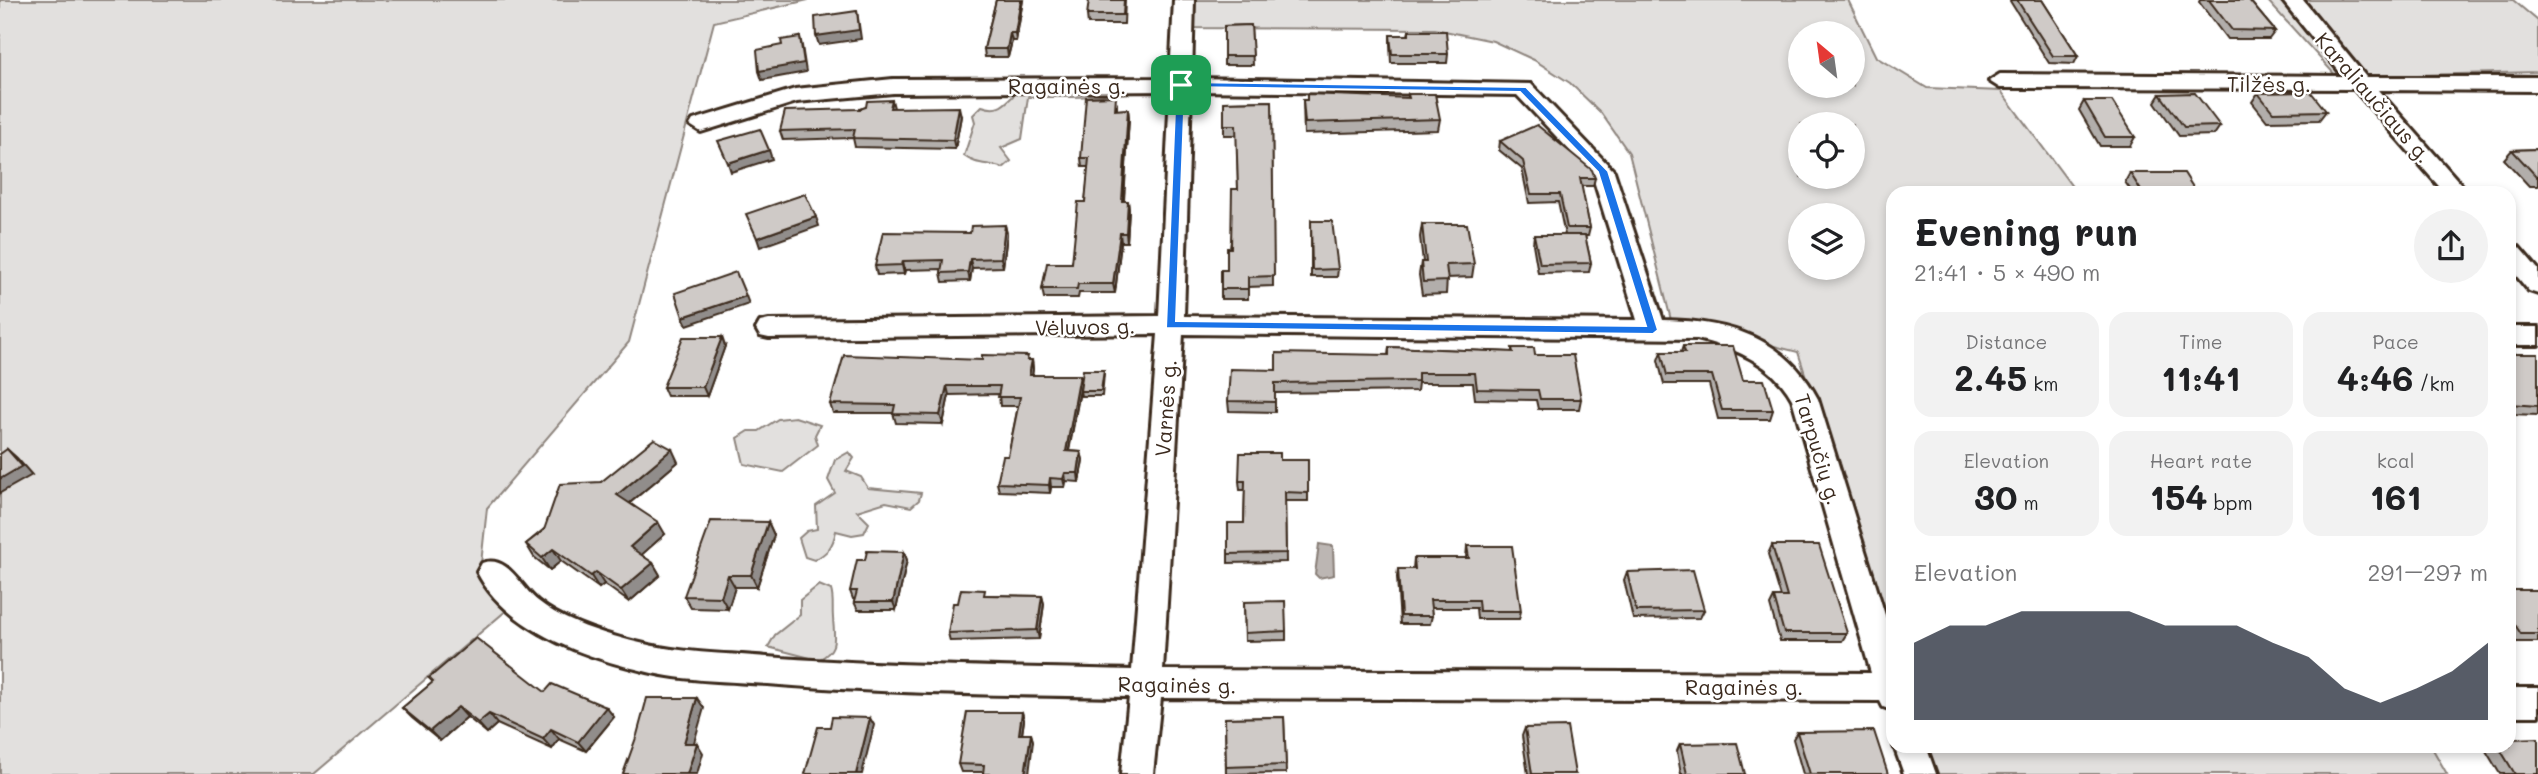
<!DOCTYPE html>
<html lang="en">
<head>
<meta charset="utf-8">
<style>
  body { margin:0; font-family:Mali,sans-serif; background:#f2f2f2; color:#202124; height:100vh; display:flex; flex-direction:column; font-size:26px; white-space:nowrap }
  * { box-sizing:border-box; margin:0 }
  p { font-size:23px; color:#757577 }
  .icon { flex:none; width:38px; height:38px; fill:none; stroke:currentColor; stroke-width:2; stroke-linecap:round; stroke-linejoin:round }
  .map { position:relative; flex:1; overflow:hidden }
  .sheet { position:absolute; left:1886px; top:186px; width:630px; height:567px; display:flex; flex-direction:column; background:#fff; border-radius:21px; box-shadow:0 4px 10px #0003 }
  .sheet>* { flex:none }
  .needle { width:46px; rotate:331deg }
  .tools { position:absolute; left:1788px; top:21px; display:grid; gap:14px }
  .tools a { display:grid; place-items:center; width:77px; height:77px; border-radius:50%; background:#fff; box-shadow:0 4px 10px #0003; font-size:35px }
  .pin { position:absolute; display:grid; place-items:center; width:60px; height:60px; color:#fff; margin:-30px; border-radius:14px; box-shadow:0 4px 10px #0006 }
  .round { display:grid; place-items:center; flex:none; width:74px; height:74px; border-radius:37px; background:#f2f2f2 }
  .overview { display:flex; align-items:center; justify-content:space-between; height:119px; padding:0 28px }
  h1 { font-size:38px; font-weight:700; line-height:52px }
  .metrics { display:grid; grid-template-columns:repeat(3,1fr); gap:10px; height:119px; padding:7px 28px }
  .metrics div { display:grid; align-content:center; border-radius:18px; background:#f2f2f2; text-align:center }
  .metrics b { font-size:35px; font-weight:700 }
  .metrics small { font-size:19px; font-weight:400 }
  .metrics p { font-size:19px }
  .chart { height:196px; padding:14px 28px }
  .chart p { display:flex; justify-content:space-between }
  .chart svg { width:100%; height:126px; margin-top:7px; fill:#111827; opacity:.7 }
  .map>svg:first-child { display:block }
</style>
</head>
<body>
<div class="map">
<svg width="2538" height="774" viewBox="0 0 2538 774">
  <rect width="100%" height="100%" fill="#fff"/>
  <filter id="ink" filterUnits="userSpaceOnUse"><feTurbulence type="fractalNoise" baseFrequency=".0143" numOctaves="2"/><feDisplacementMap in="SourceGraphic" scale="14" xChannelSelector="R" yChannelSelector="G"/><feConvolveMatrix kernelMatrix="1 2 1 2 8 2 1 2 1" color-interpolation-filters="sRGB"/></filter>
  <g filter="url(#ink)">
    <!-- green -->
    <g fill="#e2e0de" stroke="#8e857e" stroke-width="2" fill-rule="evenodd">
      <polygon points="0,0 808,0 714,22 629,342 487,508 480,573 508,609 314,774 0,774"/>
      <path d="M1173,0h675l28,57 51,31 74,3 75,101h-182l-1,455 -95,-295 -127,-32 -42,-167 -28,-40 -31,-30 -36,-23 -41,-19 -58,-12 -261,-1zM1801,33h52v53h-52zM1801,124h52v53h-52zM1801,215h52v53h-52z"/>
      <polygon points="2267,0 2513,0 2538,21 2538,72 2337,77"/>
      <path d="M1123,88c-16,13 -73,8 -95,9l-6,42 -21,9 10,13 -8,7c-13,-5 -28,-3 -39,-12l11,-34 -2,-7 9,-9c21,8 24,-7 40,-17z"/>
      <polygon points="795,417 820,425 815,435 818,445 783,472 744,464 738,438 749,431 759,431 778,419"/>
      <path d="M849,452l5,6 -8,13 15,6 7,11 53,5 -2,7 -8,7 -25,-5 -29,9 12,12 -5,10 -12,2 -16,-4c-3,15 -8,22 -22,29l-9,-3 -6,-19 8,-7 10,-2 -1,-23 19,-13 -7,-13 7,-20z"/>
      <path d="M819,585l12,5c3,9 1,18 2,28 1,20 6,32 -15,42l-50,-13 7,-12 25,-20v-15z"/>
      <polygon points="1925,746 2431,746 2447,774 1935,774"/>
    </g>
    <!-- water -->
    <polygon fill="#bcb6b3" stroke="#887e77" stroke-width="2" points="1319,544 1333,546 1334,575 1319,578 1315,574"/>
    <g fill="none" stroke-linecap="round" stroke-linejoin="round">
      <!-- street casing -->
      <g stroke="#3b2a1e" stroke-width="6">
        <g id="street">
          <path d="M1174,0h20l-2,78 339,6 83,87 49,149c66,1 122,17 155,79l76,245v67l-11,-4 -3,-6 -719,-3 -8,76h-32l8,-77c-120,-2 -241,-3 -361,-13 -44,-3 -90,-3 -132,-15 -57,-14 -131,-41 -159,-97l5,-9c26,-9 38,24 56,38 26,21 66,33 98,41 42,11 88,11 131,15 122,9 244,10 365,13l26,-336 -389,4 -9,-2 -4,-7 4,-7 9,-2 390,-4 11,-225 -277,2 -96,9 -96,30 -11,-7 3,-5 102,-31 98,-10 277,-1zM1191,91l326,4 75,79 45,146 -453,-4zM1183,334l514,5c38,9 75,24 95,60l79,274 -708,-3z"/>
          <polygon points="2282,0 2303,0 2366,77 2538,77 2538,91 2378,90 2468,192 2444,192 2354,89 2000,88 1989,81 2000,74 2343,76"/>
          <polygon points="2510,245 2519,247 2538,269 2538,294 2529,291 2510,268"/>
          <rect x="2510" y="327" width="28" height="18"/>
          <rect x="2510" y="688" width="28" height="28"/>
          <polygon points="1894,746 1926,746 1936,774 1904,774"/>
        </g>
      </g>
      <!-- street -->
      <use href="#street" fill="#fff" fill-rule="evenodd"/>
    </g>
    <!-- wall -->
    <g fill="#b2aeab" stroke="#3b2a1e" stroke-width="2">
      <polygon points="996,0 1023,0 1016,41 1012,41 1008,57 985,57 984,49"/>
      <polygon points="1125,0 1124,24 1088,24 1087,15"/>
      <polygon points="2010,0 2042,0 2078,56 2074,64 2049,63 2010,1"/>
      <polygon points="2200,0 2249,0 2275,31 2269,39 2227,39 2199,2"/>
      <polygon points="1251,25 1253,65 1224,65 1224,26"/>
      <polygon points="1409,31 1448,54 1447,63 1391,63 1390,44 1390,35 1408,35"/>
      <polygon points="2258,93 2326,111 2319,120 2267,121 2252,102"/>
      <polygon points="1408,94 1440,119 1438,130 1304,134 1303,100 1408,98"/>
      <polygon points="2160,94 2220,126 2214,135 2179,136 2155,102"/>
      <polygon points="892,100 894,108 961,116 955,149 855,147 853,138 783,140 780,131"/>
      <polygon points="1272,101 1273,286 1248,287 1248,299 1221,299 1221,289 1227,270 1238,189 1237,135 1224,135 1224,102"/>
      <polygon points="2084,101 2135,137 2130,146 2100,146 2079,110"/>
      <polygon points="1117,105 1117,110 1128,109 1129,118 1124,201 1128,201 1129,210 1127,242 1121,242 1115,293 1079,293 1078,298 1044,298 1042,289 1072,263 1085,202 1089,167 1082,167 1081,158"/>
      <polygon points="1500,141 1595,178 1593,186 1581,186 1590,228 1588,236 1585,236 1591,263 1589,272 1538,273 1533,244 1534,235 1565,235 1558,202 1529,203 1522,169 1499,150"/>
      <polygon points="2538,149 2538,186 2529,186 2504,159 2512,150"/>
      <polygon points="2130,173 2196,192 2132,192 2125,182"/>
      <polygon points="1311,221 1338,269 1337,277 1311,277"/>
      <polygon points="1422,224 1474,264 1472,277 1447,278 1446,294 1422,295 1419,275 1421,262 1423,262 1420,237"/>
      <polygon points="1005,225 1007,234 1003,267 972,268 970,281 943,282 941,273 942,269 905,270 904,274 877,275 875,266 970,233"/>
      <polygon points="725,346 707,396 667,396 663,387"/>
      <polygon points="1683,346 1743,380 1773,410 1770,419 1718,419 1709,384 1664,384 1658,360 1661,352 1681,352"/>
      <polygon points="1389,347 1512,352 1512,348 1535,355 1581,399 1579,409 1538,409 1536,400 1475,399 1473,383 1418,383 1417,391 1275,393 1275,412 1229,411 1228,401 1276,370 1388,355"/>
      <polygon points="2510,354 2538,354 2538,415 2510,414"/>
      <polygon points="982,360 1032,360 1033,369 1032,375 1080,375 1081,383 1104,370 1104,374 1102,396 1081,396 1080,391 1069,451 1081,452 1083,460 1079,482 1066,481 1065,487 1051,487 1050,493 999,491 997,483 1008,456 1018,406 1000,406 999,394 949,395 943,424 896,423 893,413 833,413 830,404"/>
      <polygon points="1280,460 1308,460 1308,501 1285,501 1286,562 1228,563 1228,523 1244,523 1245,490 1240,490 1239,481"/>
      <polygon points="678,462 630,503 665,534 641,555 653,563 660,575 629,602 604,584 599,588 561,561 550,570 534,557 526,544 601,482"/>
      <polygon points="768,522 774,535 757,587 735,587 728,609 691,608 684,596"/>
      <polygon points="1772,545 1847,633 1842,641 1780,641 1770,605 1774,597 1781,597 1768,554"/>
      <polygon points="1467,546 1521,611 1519,619 1477,619 1476,608 1431,608 1432,616 1430,624 1400,624 1397,577 1398,569 1413,569 1414,558 1466,558"/>
      <polygon points="904,552 907,560 896,610 858,610 854,602 855,599 853,599 850,591 865,560"/>
      <polygon points="1627,572 1704,610 1700,618 1633,619 1624,580"/>
      <rect x="2510" y="590" width="28" height="52"/>
      <polygon points="987,595 1042,596 1044,604 1039,639 950,641 948,633 958,603"/>
      <polygon points="1244,602 1286,631 1286,640 1245,641"/>
      <polygon points="429,678 545,692 606,707 614,717 586,751 559,739 552,749 497,724 487,733 467,717 440,741 412,718 402,708 433,682"/>
      <polygon points="1022,712 1024,720 1022,734 1031,734 1033,741 983,772 961,772 958,764"/>
      <polygon points="1284,717 1286,773 1226,774 1225,718"/>
      <polygon points="1525,728 1575,774 1528,774 1522,736"/>
      <polygon points="1797,732 1888,774 1803,774 1793,739"/>
      <polygon points="1680,744 1745,774 1681,774 1677,751"/>
      <polygon points="2483,746 2510,746 2538,774 2500,774"/>
    </g>
    <!-- shaded-wall -->
    <g fill="#918d8b" stroke="#3b2a1e" stroke-width="2">
      <polygon points="1021,0 1023,0 1016,41 1015,33"/>
      <polygon points="857,11 861,39 819,45 816,36"/>
      <polygon points="1010,33 1012,41 1008,57 1007,49"/>
      <polygon points="800,37 802,46 806,72 762,80 759,71"/>
      <polygon points="959,107 961,116 955,149 953,140"/>
      <polygon points="1128,109 1129,118 1123,210 1122,201"/>
      <polygon points="769,150 772,159 731,172 728,163"/>
      <polygon points="1128,201 1129,210 1127,242 1126,233"/>
      <polygon points="816,217 819,226 760,247 757,238"/>
      <polygon points="1005,225 1007,234 1003,267 1001,258"/>
      <polygon points="1120,233 1121,242 1115,293 1113,284"/>
      <polygon points="970,259 972,268 970,281 968,272"/>
      <polygon points="903,261 905,270 904,274 902,265"/>
      <polygon points="746,296 749,304 687,325 683,317"/>
      <polygon points="722,337 725,346 707,396 703,387"/>
      <polygon points="1032,360 1033,369 1031,384 1029,375"/>
      <polygon points="1080,375 1081,384 1067,460 1066,451"/>
      <polygon points="947,386 949,395 943,424 940,415"/>
      <polygon points="7,449 17,458 32,475 0,493 0,479"/>
      <polygon points="672,449 678,462 625,507 617,495"/>
      <polygon points="1081,452 1083,460 1079,482 1078,473"/>
      <polygon points="1065,473 1066,481 1065,487 1063,479"/>
      <polygon points="1050,478 1051,487 1050,493 1049,485"/>
      <polygon points="658,522 665,534 637,559 630,547"/>
      <polygon points="768,522 774,535 757,587 751,575"/>
      <polygon points="553,549 561,561 550,570 542,558"/>
      <polygon points="904,552 907,560 896,610 893,602"/>
      <polygon points="653,563 660,575 629,602 621,590"/>
      <polygon points="596,572 604,584 599,588 591,576"/>
      <polygon points="728,575 735,587 728,609 721,597"/>
      <polygon points="1042,596 1044,604 1039,639 1037,630"/>
      <polygon points="697,698 704,708 691,753 684,743"/>
      <polygon points="458,707 467,717 440,741 430,731"/>
      <polygon points="606,707 614,717 586,751 578,742"/>
      <polygon points="1022,712 1024,720 1021,741 1019,734"/>
      <polygon points="489,714 497,724 487,733 478,723"/>
      <polygon points="870,718 874,725 862,774 856,774"/>
      <polygon points="551,729 559,739 552,749 543,739"/>
      <polygon points="1031,734 1033,741 1029,774 1025,774"/>
      <polygon points="697,743 703,753 697,774 687,774"/>
    </g>
    <!-- building -->
    <g fill="#cfcac7" stroke="#3b2a1e" stroke-width="2">
      <polygon points="996,0 1021,0 1015,33 1010,33 1007,49 984,49"/>
      <polygon points="1089,0 1124,0 1123,15 1087,15"/>
      <polygon points="2017,0 2042,0 2078,56 2053,56"/>
      <polygon points="2209,0 2249,0 2275,31 2232,30"/>
      <polygon points="857,11 859,30 816,36 815,17"/>
      <polygon points="1251,25 1253,56 1224,56 1224,26"/>
      <polygon points="1409,31 1446,31 1448,54 1392,54 1390,35 1409,35"/>
      <polygon points="800,37 804,63 759,71 757,50 782,45 781,40"/>
      <polygon points="2311,92 2326,111 2273,112 2258,93"/>
      <polygon points="2195,93 2220,126 2184,127 2160,94"/>
      <polygon points="1307,94 1409,98 1408,94 1435,94 1440,119 1305,123 1303,100 1307,100"/>
      <polygon points="1116,96 1115,110 1128,109 1122,201 1128,201 1126,233 1120,233 1113,284 1078,284 1077,289 1042,289 1047,263 1072,263 1078,202 1085,202 1089,158 1081,158 1086,97"/>
      <polygon points="892,100 890,108 959,107 953,140 853,138 855,129 780,131 785,111 860,109 866,107 867,101"/>
      <polygon points="1272,101 1274,276 1248,277 1248,289 1221,289 1221,270 1227,270 1227,248 1231,248 1232,189 1238,189 1236,125 1224,125 1224,102"/>
      <polygon points="2084,101 2112,101 2135,137 2105,137"/>
      <polygon points="1537,125 1592,170 1595,178 1580,178 1590,228 1567,228 1560,194 1531,194 1523,161 1500,141"/>
      <polygon points="760,129 769,150 728,163 718,141"/>
      <polygon points="2538,149 2538,177 2537,177 2512,150"/>
      <polygon points="2130,173 2184,173 2196,192 2142,192"/>
      <polygon points="805,194 816,217 757,238 746,214"/>
      <polygon points="1311,221 1332,221 1338,269 1312,270"/>
      <polygon points="1422,224 1467,224 1474,264 1446,265 1448,281 1423,282 1421,262 1426,262"/>
      <polygon points="1005,225 1001,258 970,259 968,272 941,273 943,260 903,261 902,265 875,266 883,232 970,233 971,226"/>
      <polygon points="1534,235 1585,235 1591,263 1540,264"/>
      <polygon points="736,272 746,296 683,317 675,293"/>
      <polygon points="683,337 722,337 703,387 663,387"/>
      <polygon points="1683,346 1733,346 1743,380 1764,380 1773,410 1722,410 1712,375 1667,375 1661,352 1685,352"/>
      <polygon points="1389,347 1513,352 1512,348 1534,348 1535,355 1573,355 1581,399 1540,399 1538,390 1477,389 1475,373 1418,373 1418,381 1275,383 1275,402 1228,401 1230,369 1276,370 1276,353 1389,355"/>
      <polygon points="2510,354 2538,354 2538,406 2510,404"/>
      <polygon points="844,355 982,360 982,355 1028,356 1027,360 1032,360 1029,375 1080,375 1066,451 1081,452 1078,473 1065,473 1063,479 1050,478 1049,485 997,483 1003,456 1008,456 1020,397 998,397 1000,386 947,386 940,415 893,414 895,405 830,404"/>
      <polygon points="1083,370 1104,370 1101,391 1080,391"/>
      <polygon points="654,439 672,449 617,495 658,522 630,547 653,563 621,590 596,572 591,576 553,549 542,558 526,544 544,530 560,484 601,482"/>
      <polygon points="7,449 22,466 0,479 0,454"/>
      <polygon points="1240,453 1280,453 1280,460 1308,460 1308,493 1285,492 1286,553 1228,554 1228,523 1244,523 1245,481 1239,481"/>
      <polygon points="711,521 768,522 751,575 728,575 721,597 684,596"/>
      <polygon points="1772,545 1819,545 1847,633 1784,633 1774,597 1787,597"/>
      <polygon points="1467,546 1512,546 1521,611 1479,611 1478,600 1430,600 1432,616 1401,616 1398,569 1415,569 1414,558 1469,558"/>
      <polygon points="867,551 904,552 893,602 854,602 857,591 850,591 857,560 865,560"/>
      <polygon points="1693,570 1704,610 1636,611 1627,572"/>
      <polygon points="961,589 985,590 984,595 1042,596 1037,630 948,633 953,603 958,603"/>
      <polygon points="2510,590 2538,590 2538,634 2521,634 2510,617"/>
      <polygon points="1285,601 1286,631 1245,633 1244,602"/>
      <polygon points="476,638 545,692 552,684 606,707 578,742 551,729 543,739 489,714 478,723 458,707 430,731 402,708 433,682 429,678"/>
      <polygon points="647,698 697,698 684,743 697,743 687,774 623,774 637,735"/>
      <polygon points="967,712 1022,712 1019,734 1031,734 1025,774 983,774 984,765 958,764"/>
      <polygon points="832,717 870,718 856,774 805,774 818,727 830,727"/>
      <polygon points="1284,717 1286,765 1226,767 1225,718"/>
      <polygon points="1567,727 1575,774 1532,774 1525,728"/>
      <polygon points="1874,731 1888,774 1810,774 1797,732"/>
      <polygon points="2538,738 2538,774 2515,774 2498,746 2510,746 2510,739"/>
      <polygon points="1737,743 1745,774 1687,774 1680,744"/>
    </g>
  </g>
  <!-- route -->
  <path fill="#1a73e8" stroke="#fff" stroke-width="2" fill-rule="evenodd" d="M1181,82l345,5 82,84 50,159 -5,4 -487,-6 10,-243zM1185,87l335,5 78,80 48,154 -470,-5z"/>
  <g text-anchor="middle" dominant-baseline="central" stroke-width="5" stroke-linejoin="round" paint-order="stroke">
    <!-- street labels -->
    <g font-size="21" fill="#3b2a1e" stroke="#fff">
      <text x="2269" y="83">Tilžės g.</text>
      <text x="1067" y="85">Ragainės g.</text>
      <text transform="translate(2374 97) rotate(49)">Karaliaučiaus g.</text>
      <text transform="translate(1085 326) rotate(-1)">Vėluvos g.</text>
      <text transform="translate(1165 408) rotate(-86)">Varnės g.</text>
      <text transform="translate(1819 449) rotate(73)">Tarpučių g.</text>
      <text transform="translate(1177 684) rotate(1)">Ragainės g.</text>
      <text x="1744" y="686">Ragainės g.</text>
    </g>
  </g>
</svg>
<div class="tools">
<a><svg class="needle" viewBox="-14 -14 28 28"><path d="M0-13l5 13h-10z" fill="#e53935"/><path d="M0 13l5-13h-10z" fill="#757577"/></svg></a>
<a><svg class="icon" aria-label="locate" viewBox="0 0 24 24"><circle cx="12" cy="12" r="6"/><path d="M12 2v4M12 18v4M2 12h4M18 12h4"/></svg></a>
<a><svg class="icon" aria-label="layers" viewBox="0 0 24 24"><path d="M12 4l9 5-9 5-9-5zM3 14l9 5 9-5"/></svg></a>
</div>
<div class="pin" style="left:1181px;top:85px;background:#1e9e55"><svg class="icon" aria-label="arrive" viewBox="0 0 24 24"><path d="M6 21V4h12l-3 4 3 4H6"/></svg></div>
<section class="sheet">
<div class="overview"><div><h1>Evening run</h1><p>21:41 · 5 × 490 m</p></div><a class="round"><svg class="icon" aria-label="share" viewBox="0 0 24 24"><path d="M12 15V3M7 8l5-5 5 5M5 13v7h14v-7"/></svg></a></div>
<div class="metrics">
<div><p>Distance</p><b>2.45<small> km</small></b></div>
<div><p>Time</p><b>11:41</b></div>
<div><p>Pace</p><b>4:46<small> /km</small></b></div>
</div>
<div class="metrics">
<div><p>Elevation</p><b>30<small> m</small></b></div>
<div><p>Heart rate</p><b>154<small> bpm</small></b></div>
<div><p>kcal</p><b>161</b></div>
</div>
<div class="chart"><p><span>Elevation</span>291–297 m</p>
<svg viewBox="0 0 160 44" preserveAspectRatio="none"><path d="M0 44V17L10 11L20 11L30 6L40 6L50 6L60 6L70 11L80 11L90 11L100 17L110 22L120 33L130 38L140 33L150 27L160 17V44z"/></svg>
</div>
</section>
</div>
</body>
</html>
